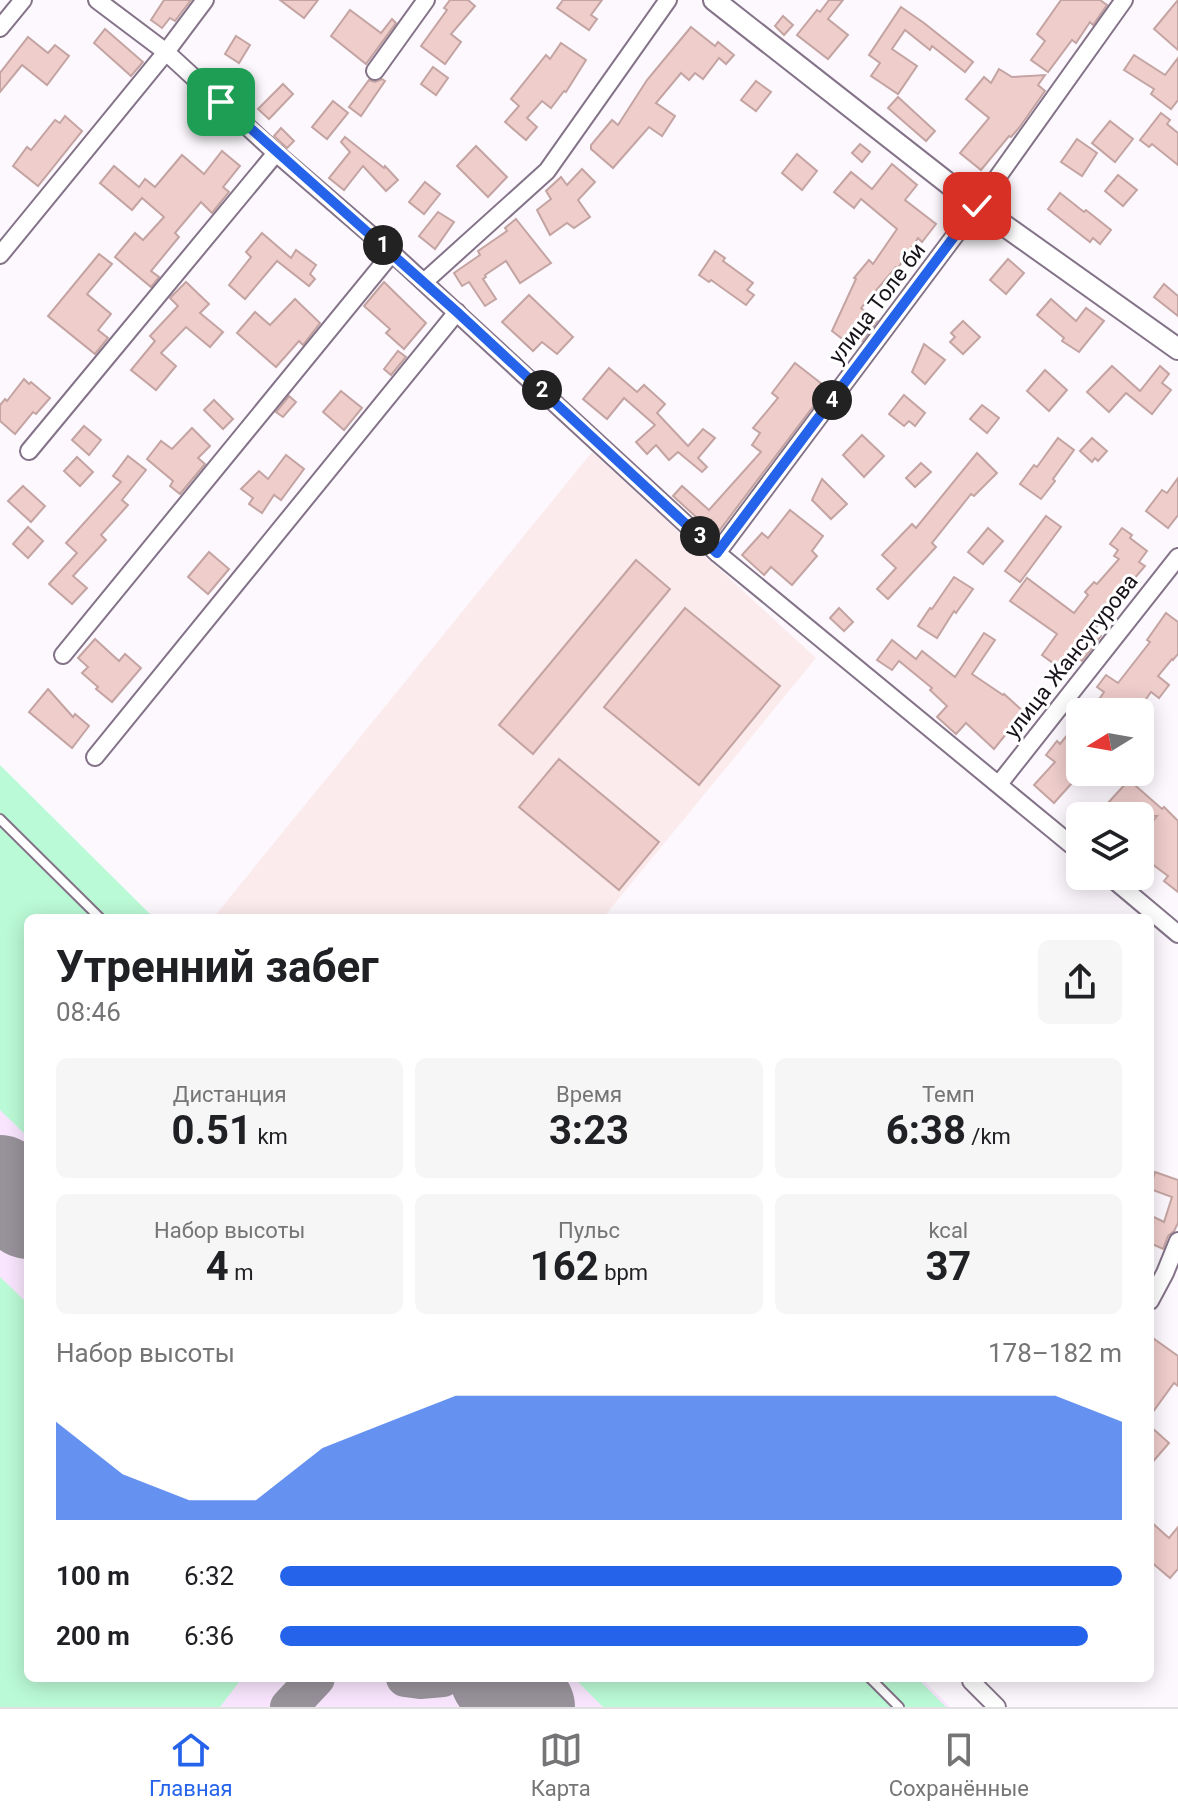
<!DOCTYPE html>
<html lang="ru">
<head>
<meta charset="utf-8">
<style>
  body { margin:0; font-family:Roboto,sans-serif; background:#f6f6f6; color:#202124; height:100vh; display:flex; flex-direction:column; font-size:30px; white-space:nowrap }
  * { box-sizing:border-box; margin:0 }
  p { font-size:26px; color:#757577 }
  .icon { flex:none; width:44px; height:44px; fill:none; stroke:currentColor; stroke-width:2; stroke-linecap:round; stroke-linejoin:round }
  .map { position:relative; flex:1; overflow:hidden }
  .drawer { position:absolute; left:24px; top:914px; width:1130px; height:768px; display:flex; flex-direction:column; background:#fff; border-radius:12px; box-shadow:0 4px 20px #0003 }
  .drawer>* { flex:none }
  .needle { width:52px; rotate:259deg }
  .tools { position:absolute; left:1066px; top:698px; display:grid; gap:16px }
  .tools a { display:grid; place-items:center; width:88px; height:88px; border-radius:12px; background:#fff; box-shadow:0 4px 20px #0003; font-size:40px }
  .pin { position:absolute; display:grid; place-items:center; width:68px; height:68px; color:#fff; margin:-34px; border-radius:16px; box-shadow:0 4px 12px #0006 }
  .km { position:absolute; width:40px; height:40px; margin:-20px; border-radius:50%; background:#222; color:#fff; font-size:22px; line-height:40px; text-align:center }
  .round { display:grid; place-items:center; flex:none; width:84px; height:84px; border-radius:12px; background:#f6f6f6 }
  .head { display:flex; align-items:center; justify-content:space-between; height:136px; padding:0 32px }
  h1 { font-size:44px; font-weight:700; line-height:60px }
  .figures { display:grid; grid-template-columns:repeat(3,1fr); gap:12px; height:136px; padding:8px 32px }
  .figures div { display:grid; align-content:center; border-radius:12px; background:#f6f6f6; text-align:center }
  .figures b { font-size:40px; font-weight:700 }
  .figures small { font-size:22px; font-weight:400 }
  .figures p { font-size:22px }
  .chart { height:224px; padding:16px 32px }
  .chart p { display:flex; justify-content:space-between }
  .chart svg { width:100%; height:144px; margin-top:8px; fill:#2563eb; opacity:.7 }
  ul { padding:0 32px; list-style:none; font-size:26px }
  li { display:grid; grid-template-columns:128px 96px 1fr; align-items:center; height:60px }
  li i { height:20px; border-radius:10px; background:#2563eb }
  .menu { display:flex; justify-content:space-around; align-items:center; height:112px; border-top:2px solid #e0e0e0; background:#fff; font-size:22px; color:#757577 }
  .menu a { display:grid; justify-items:center; gap:4px }
  .menu .active { color:#2563eb }
  .map>svg:first-child { display:block }
</style>
</head>
<body>
<div class="map">
<svg width="1178" height="1707" viewBox="0 0 1178 1707">
  <rect width="100%" height="100%" fill="#fcf8fd"/>
  <!-- built -->
  <polygon fill="#f9e6fe" points="0,766 28,918 28,1678 921,1678 950,1707 0,1707"/>
  <!-- industrial -->
  <polygon fill="#fcebed" points="592,452 816,658 603,918 213,918"/>
  <!-- green -->
  <g fill="#bbfad6">
    <polygon points="0,765 154,918 28,918 28,1137 0,1110"/>
    <polygon points="0,1277 28,1304 28,1678 242,1678 220,1707 0,1707"/>
    <polygon points="574,1678 917,1678 946,1707 603,1707"/>
  </g>
  <g fill="none" stroke-linecap="round" stroke-linejoin="round">
    <!-- taxiway -->
    <g stroke="#98939a" stroke-width="38">
      <polyline points="405,1678 420,1680 443,1678"/>
      <polyline points="473,1678 513,1694"/>
      <polyline points="289,1707 316,1678"/>
    </g>
    <!-- runway -->
    <g stroke="#98939a" stroke-width="96">
      <polyline points="0,1183 28,1211"/>
      <polyline points="498,1678 527,1707"/>
    </g>
  </g>
  <!-- building -->
  <g fill="#eecdcb" stroke="#c4a4a2" stroke-width="2">
    <polygon points="164,0 191,0 175,21 170,18 162,28 151,20"/>
    <polygon points="280,0 318,0 304,18"/>
    <polygon points="450,0 468,0 475,6 451,34 461,42 445,64 421,46 447,10 444,8"/>
    <polygon points="563,0 602,0 591,15 597,19 589,30 557,8"/>
    <polygon points="829,0 843,0 828,19 848,35 828,59 797,35 817,10 820,12"/>
    <polygon points="1061,0 1100,0 1107,5 1093,25 1090,22 1076,43 1072,40 1048,72 1031,60 1045,41 1037,34"/>
    <polygon points="1178,0 1178,50 1154,29"/>
    <polygon points="901,7 924,23 973,62 965,72 932,46 930,50 905,30 892,49 917,66 898,94 871,76 880,63 869,55"/>
    <polygon points="350,10 381,33 392,19 396,23 366,64 331,36"/>
    <polygon points="783,16 793,25 784,35 775,26"/>
    <polygon points="691,27 715,46 718,42 734,55 726,64 719,58 703,79 695,73 689,80 681,73 656,103 675,116 662,136 649,127 613,168 591,149 591,145 612,120 618,125 647,80"/>
    <polygon points="105,29 143,62 131,76 94,43"/>
    <polygon points="236,36 250,45 239,63 225,54"/>
    <polygon points="28,37 48,53 55,45 69,56 47,85 22,65 0,92 0,73"/>
    <polygon points="561,43 586,60 566,92 564,91 551,108 542,101 527,118 537,127 526,140 505,122 519,106 511,99 546,55 550,59"/>
    <polygon points="1134,55 1165,75 1178,58 1178,100 1171,109 1151,94 1154,89 1124,70"/>
    <polygon points="433,67 448,78 436,95 421,84"/>
    <polygon points="999,69 1012,77 1045,75 1038,85 1045,91 1019,128 1011,137 1009,136 981,170 960,153 989,118 966,99 984,77 991,83"/>
    <polygon points="382,79 385,81 361,116 349,107 369,80 375,82"/>
    <polygon points="756,81 771,92 756,111 741,100"/>
    <polygon points="283,84 293,94 269,119 258,109"/>
    <polygon points="898,97 935,131 926,141 888,108"/>
    <polygon points="333,101 348,113 327,139 312,127"/>
    <polygon points="1161,113 1170,120 1167,124 1178,133 1178,165 1152,144 1149,147 1140,140"/>
    <polygon points="65,116 82,131 38,186 13,166 27,147 31,150 55,120 60,123"/>
    <polygon points="1110,121 1133,139 1115,162 1092,143"/>
    <polygon points="281,128 294,141 287,148 274,136"/>
    <polygon points="345,137 384,168 385,166 398,180 386,191 363,166 344,190 329,178 350,152 341,142"/>
    <polygon points="1077,139 1097,153 1082,176 1061,162"/>
    <polygon points="860,144 870,152 862,162 852,153"/>
    <polygon points="476,146 507,177 488,197 457,166"/>
    <polygon points="222,151 240,166 223,187 229,192 212,213 201,202 175,233 179,237 151,271 159,277 151,287 115,257 135,233 143,240 164,217 142,198 132,210 100,183 114,166 139,187 145,179 155,187 182,155 204,174"/>
    <polygon points="797,154 817,171 802,190 782,173"/>
    <polygon points="892,164 917,185 905,200 936,224 922,242 918,238 898,268 896,267 861,308 877,321 862,341 855,336 849,344 832,331 856,279 854,278 869,260 873,264 897,229 861,199 854,208 834,192 851,172 872,189"/>
    <polygon points="582,169 595,182 578,200 590,217 574,228 567,223 550,235 537,210 551,199 546,191 561,177 567,185"/>
    <polygon points="1118,175 1137,190 1123,206 1105,191"/>
    <polygon points="425,182 440,194 424,214 409,202"/>
    <polygon points="1060,193 1084,212 1086,210 1111,230 1100,244 1093,238 1090,242 1048,209"/>
    <polygon points="438,212 454,222 435,249 419,236"/>
    <polygon points="516,219 551,263 520,283 506,261 485,275 486,277 483,279 496,299 485,306 469,282 462,286 454,273 480,255 478,251 507,231 505,228"/>
    <polygon points="262,233 291,258 296,250 316,265 310,274 315,279 309,286 277,261 245,299 229,285 251,257 246,252"/>
    <polygon points="715,251 725,258 723,261 753,283 747,290 754,295 746,305 711,280 709,282 699,275"/>
    <polygon points="99,254 112,264 87,294 111,314 98,330 108,338 95,354 48,316"/>
    <polygon points="1008,259 1024,273 1006,294 990,280"/>
    <polygon points="186,282 209,304 200,313 223,332 210,347 186,327 161,353 176,366 156,390 131,370 155,341 150,336 178,306 170,298"/>
    <polygon points="384,282 426,323 404,349 386,333 390,329 364,306"/>
    <polygon points="1164,284 1178,296 1178,316 1154,297"/>
    <polygon points="529,295 573,337 557,354 542,342 533,351 502,322"/>
    <polygon points="295,299 320,323 303,345 299,341 276,367 237,333 255,312 270,325"/>
    <polygon points="1051,299 1076,321 1086,308 1104,321 1079,352 1062,341 1064,338 1037,315"/>
    <polygon points="963,321 980,337 963,354 950,342 955,337 951,333"/>
    <polygon points="924,344 945,360 925,384 912,372"/>
    <polygon points="398,351 406,357 391,375 384,369"/>
    <polygon points="795,363 827,388 716,535 673,496 682,486 709,510 761,452 752,445 760,433 753,428 778,398 772,393"/>
    <polygon points="1112,366 1140,391 1160,366 1169,374 1162,383 1171,390 1152,414 1126,393 1109,412 1087,392"/>
    <polygon points="609,368 637,392 644,385 665,404 657,413 688,446 703,429 715,438 698,458 707,467 702,472 678,452 669,460 656,445 647,454 636,442 655,425 624,398 607,419 583,399"/>
    <polygon points="1045,370 1067,390 1049,411 1027,391"/>
    <polygon points="24,379 29,384 31,382 50,398 36,414 33,412 15,434 0,421 0,405 5,399 7,401"/>
    <polygon points="341,391 362,408 344,430 323,412"/>
    <polygon points="904,395 925,413 915,426 909,421 904,426 889,414"/>
    <polygon points="289,396 296,402 283,417 276,412"/>
    <polygon points="214,400 233,419 223,429 204,410"/>
    <polygon points="982,405 999,418 987,433 970,419"/>
    <polygon points="84,426 101,440 89,455 72,440"/>
    <polygon points="192,428 210,446 198,458 205,464 180,494 170,486 173,481 147,459 161,441 172,449"/>
    <polygon points="862,435 884,456 864,477 843,455"/>
    <polygon points="1058,438 1074,450 1053,479 1055,481 1041,499 1020,484 1034,465 1037,467"/>
    <polygon points="1092,438 1107,451 1098,461 1095,458 1092,462 1080,451"/>
    <polygon points="977,453 997,473 974,496 971,494 932,543 936,547 888,599 877,589 896,568 882,555 912,524 916,528"/>
    <polygon points="286,455 304,469 281,500 274,495 262,513 249,504 253,498 241,489 259,471 268,479"/>
    <polygon points="128,456 146,470 122,500 128,505 101,535 106,540 73,576 87,588 72,604 49,584 77,553 66,543 121,482 113,476"/>
    <polygon points="77,457 93,472 80,486 64,471"/>
    <polygon points="921,463 931,472 915,487 906,478"/>
    <polygon points="1178,478 1178,515 1168,528 1146,511 1162,490 1167,493"/>
    <polygon points="822,479 847,504 831,519 812,500"/>
    <polygon points="23,486 45,506 31,522 8,501"/>
    <polygon points="790,510 823,536 812,551 817,556 792,585 771,567 764,575 742,555 762,533 768,538"/>
    <polygon points="1046,516 1061,527 1020,582 1005,571"/>
    <polygon points="28,527 43,541 28,558 13,544"/>
    <polygon points="988,528 1003,541 983,564 968,552"/>
    <polygon points="1122,528 1132,535 1130,538 1147,551 1139,562 1145,566 1116,600 1118,602 1110,612 1108,611 1094,630 1101,636 1082,661 1076,657 1065,672 1042,655 1057,634 1010,601 1027,578 1074,613 1088,595 1085,592 1094,582 1097,584 1119,559 1114,556 1118,550 1110,544"/>
    <polygon points="209,552 229,569 208,594 188,577"/>
    <polygon points="636,560 670,589 533,754 499,725"/>
    <polygon points="954,577 973,589 956,613 954,611 937,638 918,626 930,608 932,609"/>
    <polygon points="685,608 780,686 699,785 604,707"/>
    <polygon points="839,608 853,622 844,631 830,618"/>
    <polygon points="1166,613 1178,622 1178,654 1173,660 1172,659 1158,676 1169,685 1159,698 1151,692 1137,712 1120,712 1100,698 1104,692 1097,687 1106,675 1118,683 1150,642 1147,640"/>
    <polygon points="984,633 995,640 972,674 1003,695 1004,694 1024,712 994,749 966,723 956,734 937,717 947,706 930,690 932,688 899,661 892,670 877,660 892,640 916,659 922,651 955,677"/>
    <polygon points="95,639 119,661 125,654 141,668 112,702 96,689 98,687 82,673 88,667 78,658"/>
    <polygon points="48,689 73,717 75,714 89,726 72,748 29,712"/>
    <polygon points="1069,733 1080,742 1080,774 1054,803 1034,785 1055,762 1046,755 1057,741 1060,744"/>
    <polygon points="559,759 659,842 619,890 519,807"/>
    <polygon points="1129,780 1162,809 1164,807 1178,821 1178,892 1164,881 1168,876 1140,855 1140,838 1157,816 1096,816"/>
    <polygon points="1155,1172 1178,1180 1178,1223 1174,1231 1168,1236 1163,1249 1150,1243 1150,1215 1164,1222 1172,1197 1150,1189"/>
    <polygon points="1150,1336 1178,1356 1178,1386 1174,1383 1150,1416"/>
    <polygon points="1150,1426 1169,1443 1150,1465"/>
    <polygon points="1150,1521 1169,1538 1178,1527 1178,1569 1170,1578 1150,1561"/>
  </g>
  <g fill="none" stroke-linecap="round" stroke-linejoin="round">
    <!-- service casing -->
    <g stroke="#847388" stroke-width="12">
      <g id="service">
        <polyline points="0,819 100,918"/>
        <polyline points="870,1678 899,1707"/>
      </g>
    </g>
    <!-- minor casing -->
    <g stroke="#847388" stroke-width="20">
      <g id="minor">
        <polyline points="97,0 166,52 276,153 392,253 717,553 1080,852"/>
        <polyline points="0,28 23,0"/>
        <polyline points="375,71 426,0"/>
        <polyline points="0,255 166,52 205,0"/>
        <polyline points="424,282 547,171 668,0"/>
        <polyline points="29,451 276,153"/>
        <polyline points="717,553 977,206 1124,0"/>
        <polyline points="63,655 392,253"/>
        <polyline points="95,757 457,312"/>
        <polyline points="999,784 1178,557"/>
        <polyline points="1109,876 1178,934"/>
        <polyline points="1150,1301 1165,1273 1178,1241"/>
        <polyline points="971,1681 997,1707"/>
      </g>
    </g>
    <!-- tertiary casing -->
    <g stroke="#847388" stroke-width="24">
      <polyline id="tertiary" points="714,0 977,206 1178,349"/>
    </g>
    <!-- service -->
    <use href="#service" stroke="#fff" stroke-width="8"/>
    <!-- minor -->
    <use href="#minor" stroke="#fff" stroke-width="16"/>
    <!-- tertiary -->
    <use href="#tertiary" stroke="#fff" stroke-width="20"/>
  </g>
  <g fill="none" stroke-linecap="round" stroke-linejoin="round">
    <!-- route casing -->
    <g stroke="#fff" stroke-width="16">
      <polyline id="route" points="221,102 457,312 717,553 977,206"/>
    </g>
    <!-- route -->
    <use href="#route" stroke="#2563eb" stroke-width="10"/>
  </g>
  <g text-anchor="middle" dominant-baseline="central" stroke-width="6" stroke-linejoin="round" paint-order="stroke">
    <!-- street labels -->
    <g font-size="22" fill="#18121a" stroke="#fff">
      <text transform="translate(877 303) rotate(-53)">улица Толе би</text>
      <text transform="translate(1071 656) rotate(-52)">улица Жансугурова</text>
    </g>
  </g>
</svg>
<div class="tools">
<a><svg class="needle" viewBox="-14 -14 28 28"><path d="M0-13l5 13h-10z" fill="#e53935"/><path d="M0 13l5-13h-10z" fill="#757577"/></svg></a>
<a><svg class="icon" aria-label="layers" viewBox="0 0 24 24"><path d="M12 4l9 5-9 5-9-5zM3 14l9 5 9-5"/></svg></a>
</div>
<div class="pin" style="left:221px;top:102px;background:#1e9e55"><svg class="icon" aria-label="arrive" viewBox="0 0 24 24"><path d="M6 21V4h12l-3 4 3 4H6"/></svg></div>
<div class="pin" style="left:977px;top:206px;background:#d93025"><svg class="icon" aria-label="check" viewBox="0 0 24 24"><path d="M5 12l5 5 9-10"/></svg></div>
<b class="km" style="left:383px;top:245px">1</b>
<b class="km" style="left:542px;top:390px">2</b>
<b class="km" style="left:700px;top:536px">3</b>
<b class="km" style="left:832px;top:400px">4</b>
<section class="drawer">
<div class="head"><div><h1>Утренний забег</h1><p>08:46</p></div><a class="round"><svg class="icon" aria-label="share" viewBox="0 0 24 24"><path d="M12 15V3M7 8l5-5 5 5M5 13v7h14v-7"/></svg></a></div>
<div class="figures">
<div><p>Дистанция</p><b>0.51<small> km</small></b></div>
<div><p>Время</p><b>3:23</b></div>
<div><p>Темп</p><b>6:38<small> /km</small></b></div>
</div>
<div class="figures">
<div><p>Набор высоты</p><b>4<small> m</small></b></div>
<div><p>Пульс</p><b>162<small> bpm</small></b></div>
<div><p>kcal</p><b>37</b></div>
</div>
<div class="chart"><p><span>Набор высоты</span>178–182 m</p>
<svg viewBox="0 0 160 44" preserveAspectRatio="none"><path d="M0 44V14L10 30L20 38L30 38L40 22L50 14L60 6L70 6L80 6L90 6L100 6L110 6L120 6L130 6L140 6L150 6L160 14V44z"/></svg>
</div>
<ul>
<li><b>100 m</b>6:32<i style="width:100%"></i></li>
<li><b>200 m</b>6:36<i style="width:96%"></i></li>
</ul>
</section>
</div>
<nav class="menu">
<a class="active"><svg class="icon" aria-label="home" viewBox="0 0 24 24"><path d="M3 11l9-7 9 7M6 9v11h12V9"/></svg>Главная</a>
<a><svg class="icon" aria-label="map" viewBox="0 0 24 24"><path d="M3 6l6-2 6 2 6-2v14l-6 2-6-2-6 2zM9 4v14M15 6v14"/></svg>Карта</a>
<a><svg class="icon" aria-label="saved" viewBox="0 0 24 24"><path d="M7 4h10v16l-5-4-5 4z"/></svg>Сохранённые</a>
</nav>
</body>
</html>
